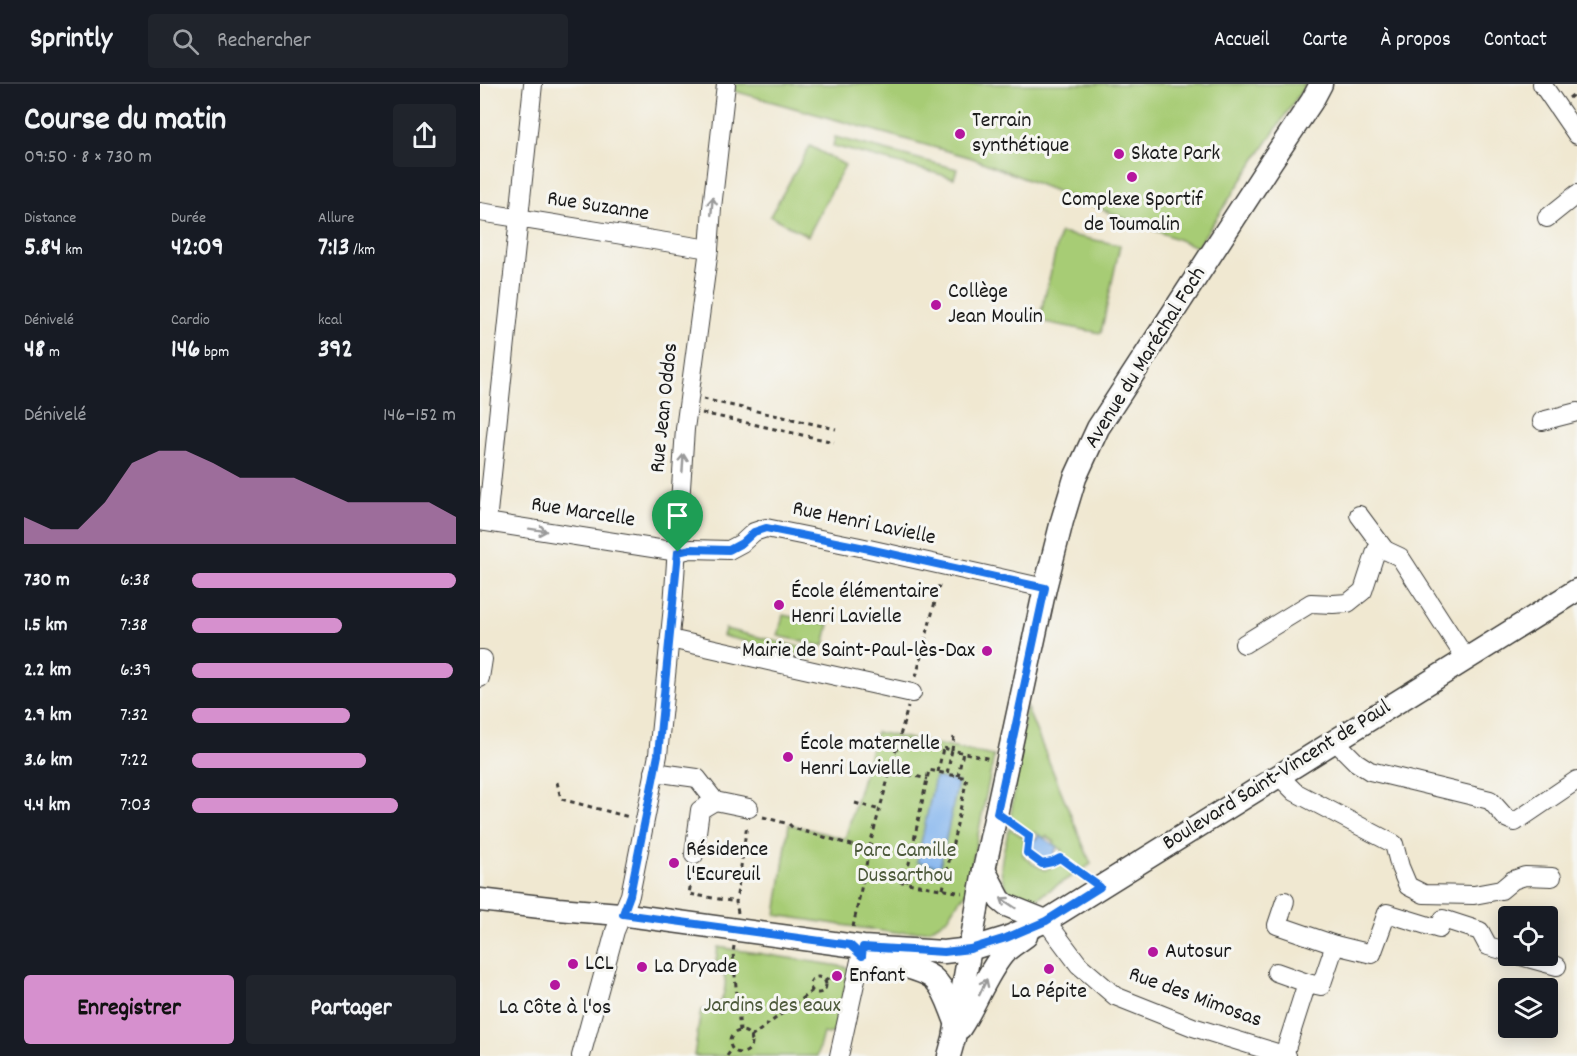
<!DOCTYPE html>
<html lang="fr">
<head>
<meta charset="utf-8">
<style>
  body { margin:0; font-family:Dekko,sans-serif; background:#20242c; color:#f1f3f6; height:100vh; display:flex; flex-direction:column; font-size:22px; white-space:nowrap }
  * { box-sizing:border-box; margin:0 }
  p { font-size:20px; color:#9ea1a6 }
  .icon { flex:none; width:33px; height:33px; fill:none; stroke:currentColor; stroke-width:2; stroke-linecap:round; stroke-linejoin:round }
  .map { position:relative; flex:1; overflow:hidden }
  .drawer { display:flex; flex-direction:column; background:#171b24; width:480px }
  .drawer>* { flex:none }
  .buttons { position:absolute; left:1018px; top:822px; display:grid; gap:12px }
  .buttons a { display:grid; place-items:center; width:60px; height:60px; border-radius:6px; background:#171b24; box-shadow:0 3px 15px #0003; font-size:30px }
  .pin { position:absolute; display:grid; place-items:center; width:51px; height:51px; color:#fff; margin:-62px -26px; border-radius:50% 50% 50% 0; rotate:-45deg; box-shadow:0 0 6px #0007 }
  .pin .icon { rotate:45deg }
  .round { display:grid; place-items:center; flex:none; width:63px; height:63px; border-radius:6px; background:#20242c }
  .headline { display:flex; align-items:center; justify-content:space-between; height:102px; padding:0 24px }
  h1 { font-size:33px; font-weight:700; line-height:45px }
  .figures { display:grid; grid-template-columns:repeat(3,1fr); gap:9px; height:102px; padding:6px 24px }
  .figures div { display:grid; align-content:center }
  .figures b { font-size:26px; font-weight:700 }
  .figures small { font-size:16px; font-weight:400 }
  .figures p { font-size:16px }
  .chart { height:168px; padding:12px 24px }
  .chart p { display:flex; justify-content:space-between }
  .chart svg { width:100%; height:108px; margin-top:6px; fill:#d690ce; opacity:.7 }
  .action { display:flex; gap:12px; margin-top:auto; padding:12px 24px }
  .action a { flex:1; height:69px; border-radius:6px; background:#d690ce; color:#111; font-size:24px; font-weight:700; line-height:69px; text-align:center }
  .action a+a { background:#20242c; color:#f1f3f6 }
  ul { padding:0 24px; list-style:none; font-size:20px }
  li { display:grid; grid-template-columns:96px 72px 1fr; align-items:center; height:45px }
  li i { height:15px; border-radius:8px; background:#d690ce }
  header { display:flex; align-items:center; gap:36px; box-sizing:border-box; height:84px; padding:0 30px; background:#171b24; border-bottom:2px solid #363941 }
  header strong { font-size:28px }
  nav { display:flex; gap:33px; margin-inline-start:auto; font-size:21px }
  .search { width:420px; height:54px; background:#20242c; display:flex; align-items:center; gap:15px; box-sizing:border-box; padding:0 21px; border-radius:6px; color:#9ea1a6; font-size:22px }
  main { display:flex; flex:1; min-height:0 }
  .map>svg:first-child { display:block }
</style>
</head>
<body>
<header>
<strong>Sprintly</strong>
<div class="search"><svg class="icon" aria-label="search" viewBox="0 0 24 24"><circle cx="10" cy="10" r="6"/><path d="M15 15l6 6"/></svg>Rechercher</div>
<nav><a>Accueil</a><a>Carte</a><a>À propos</a><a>Contact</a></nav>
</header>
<main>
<section class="drawer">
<div class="headline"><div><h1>Course du matin</h1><p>09:50 · 8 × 730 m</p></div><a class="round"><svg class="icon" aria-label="share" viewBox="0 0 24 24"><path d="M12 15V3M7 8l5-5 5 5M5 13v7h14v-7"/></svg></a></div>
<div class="figures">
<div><p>Distance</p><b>5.84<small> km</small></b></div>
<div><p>Durée</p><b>42:09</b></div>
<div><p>Allure</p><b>7:13<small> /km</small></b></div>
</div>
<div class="figures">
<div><p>Dénivelé</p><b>48<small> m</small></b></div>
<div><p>Cardio</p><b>146<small> bpm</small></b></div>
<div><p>kcal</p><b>392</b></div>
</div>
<div class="chart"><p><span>Dénivelé</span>146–152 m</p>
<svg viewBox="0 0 160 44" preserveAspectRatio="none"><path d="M0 44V33L10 38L20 38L30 27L40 11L50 6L60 6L70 11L80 17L90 17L100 17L110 22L120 27L130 27L140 27L150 27L160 33V44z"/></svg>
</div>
<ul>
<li><b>730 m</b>6:38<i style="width:100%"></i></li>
<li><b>1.5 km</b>7:38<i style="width:57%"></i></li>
<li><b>2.2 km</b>6:39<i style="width:99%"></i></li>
<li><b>2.9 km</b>7:32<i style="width:60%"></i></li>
<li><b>3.6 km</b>7:22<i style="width:66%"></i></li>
<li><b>4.4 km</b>7:03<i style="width:78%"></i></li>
</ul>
<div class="action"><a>Enregistrer</a><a>Partager</a></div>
</section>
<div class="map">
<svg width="1097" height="972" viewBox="0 0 1097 972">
  <rect width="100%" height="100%" fill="#f6f6f2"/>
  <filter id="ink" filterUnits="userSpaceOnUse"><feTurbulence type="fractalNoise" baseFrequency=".0167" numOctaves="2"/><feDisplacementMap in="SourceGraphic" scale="12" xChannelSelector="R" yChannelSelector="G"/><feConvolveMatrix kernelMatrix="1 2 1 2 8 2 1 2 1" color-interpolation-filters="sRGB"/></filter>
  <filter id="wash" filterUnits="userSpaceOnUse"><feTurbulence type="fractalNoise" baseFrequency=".008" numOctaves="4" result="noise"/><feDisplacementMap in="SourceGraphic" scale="24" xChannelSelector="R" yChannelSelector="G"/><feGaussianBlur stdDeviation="1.35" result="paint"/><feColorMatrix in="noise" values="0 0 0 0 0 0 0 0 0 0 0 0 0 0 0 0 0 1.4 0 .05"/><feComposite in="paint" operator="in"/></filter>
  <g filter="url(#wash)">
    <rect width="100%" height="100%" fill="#f0e8d1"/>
    <!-- green -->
    <g fill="#a7cc75" stroke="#627448" stroke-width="1.5">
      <polygon points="255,0 826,0 717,163 492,74 254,7"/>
      <polygon points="355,53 477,85 474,94 353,62"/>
      <polygon points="330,62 365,81 328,152 290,132"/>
      <polygon points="580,149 640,161 621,249 559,237"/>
      <polygon points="303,531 349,540 344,562 298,552"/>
      <polygon points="245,545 333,566 332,573 243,552"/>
      <polygon points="546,622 611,780 602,786 580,771 583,766 573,760 575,758 566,752 564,754 554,748 552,752 530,737"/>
      <polygon points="396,648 514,672 486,810 480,815 468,834 449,846 415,849 296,831 309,740 365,755"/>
      <path d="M529,744l16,10 -2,17 10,9 12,6 15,-7 15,11 -44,28c-9,-1 -15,-4 -21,-10 -17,-18 -5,-44 -1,-64z"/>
      <path d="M238,863l128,20 3,3 -14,61 -6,3 -6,-1 -6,23h-123l7,-46 12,-3 8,-5c7,-21 6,-23 -5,-41z"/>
    </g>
    <!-- water -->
    <g fill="#81b3ee" stroke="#4e6885" stroke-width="1.5">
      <polygon points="455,693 478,698 460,783 437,778"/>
      <polygon points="559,751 577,763 575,767 576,768 570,776 558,772 549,762 555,754 556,755"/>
    </g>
  </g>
  <g filter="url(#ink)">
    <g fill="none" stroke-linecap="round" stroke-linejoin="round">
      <!-- minor casing -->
      <g stroke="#3c3b37" stroke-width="20">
        <g id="minor">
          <polyline points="1062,0 1097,51"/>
          <polyline points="0,128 229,165"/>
          <polyline points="1067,134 1097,110"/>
          <polyline points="1062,337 1097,328"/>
          <polyline points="879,431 905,466"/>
          <polyline points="0,437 198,468 211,465 249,466 262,459 274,448 286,444 380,463 565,504"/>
          <polyline points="7,438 53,0"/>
          <polyline points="190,555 432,609"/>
          <polyline points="764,560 831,519 853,520 868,519 883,507 896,467 905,466 920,473 986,575"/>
          <polyline points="0,575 3,575 0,594"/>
          <polyline points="854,656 876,678 890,687 1010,716 1026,734 1035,738 1097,696"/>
          <polyline points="174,688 217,694 235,717 269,724"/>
          <polyline points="798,691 815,708 914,760 920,783 928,802 944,810 994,811 1021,806 1033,796 1045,792 1072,793"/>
          <polyline points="214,771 220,726 235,717"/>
          <polyline points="805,817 797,841 855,861"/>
          <polyline points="566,837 599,881 635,912 713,943 807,972"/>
          <polyline points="1041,872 1077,882"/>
          <polyline points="796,888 827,899"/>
          <polyline points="804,971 827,899 841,902 855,861 892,870 907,829 959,845 963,835 1000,847 1008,862 1029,868"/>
          <polyline points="101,972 135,847 150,811 178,671 193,522 205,345 229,165 232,124 246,0"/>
          <polyline points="359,972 383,863"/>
        </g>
      </g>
      <!-- major casing -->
      <g stroke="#3c3b37" stroke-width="25">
        <g id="major">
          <polyline points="504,786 520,816 526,821 566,837"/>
          <polyline points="0,816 78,825 140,830 383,863 464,868 490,865 526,854 566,837 1097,506"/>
          <path d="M388,873c17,5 56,11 67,23 11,11 15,28 21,42"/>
          <path d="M480,944c16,-24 25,-52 43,-74 6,-7 15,-12 23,-18"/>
          <polyline points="469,972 474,954 504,786 565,504 582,437 595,394 618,344 791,78 832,17 841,0"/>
        </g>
      </g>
      <!-- path -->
      <g stroke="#3c3b37" stroke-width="3" stroke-dasharray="4.5 4.5" stroke-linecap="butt">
        <polyline points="1089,14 1097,8"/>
        <polyline points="223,315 356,345"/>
        <polyline points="222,329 354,358"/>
        <polyline points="436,593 460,498"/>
        <polyline points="474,653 472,666 511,675"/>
        <polyline points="420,655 472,666 467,690 449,686 425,798"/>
        <polyline points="411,686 447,695"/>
        <polyline points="458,688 463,664"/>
        <polyline points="478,692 483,668"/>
        <polyline points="77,698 81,715 149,733"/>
        <polyline points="375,719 400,726"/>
        <polyline points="283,733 309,740 313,744 389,766"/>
        <polyline points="532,741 549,752 547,769 562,780 572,779 580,774 604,792"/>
        <polyline points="213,785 209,810 256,818"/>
        <polyline points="384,791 482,809"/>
        <polyline points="463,805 487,694 467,690"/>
        <polyline points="258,829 256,818 267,740"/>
        <polyline points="373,843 392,753 428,623"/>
        <polyline points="254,862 253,869 260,947"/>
        <circle cx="338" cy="901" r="8"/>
        <polyline points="345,897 362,886"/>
        <circle cx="261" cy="958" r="11"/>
        <polyline points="271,953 333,906"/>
        <polyline points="247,972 252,965"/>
      </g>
      <!-- minor -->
      <use href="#minor" stroke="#fff" stroke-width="18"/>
      <!-- major -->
      <use href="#major" stroke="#fff" stroke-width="22"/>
    </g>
    <!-- one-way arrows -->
    <defs><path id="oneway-shaft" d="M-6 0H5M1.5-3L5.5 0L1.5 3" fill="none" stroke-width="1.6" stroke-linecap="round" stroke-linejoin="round" transform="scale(1.5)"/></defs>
    <g stroke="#999">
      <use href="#oneway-shaft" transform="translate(232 122) rotate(-85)"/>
      <use href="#oneway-shaft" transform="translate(203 379) rotate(-86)"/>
      <use href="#oneway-shaft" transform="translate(58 446) rotate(9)"/>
      <use href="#oneway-shaft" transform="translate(528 819) rotate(-146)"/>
      <use href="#oneway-shaft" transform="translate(503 903) rotate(-65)"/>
    </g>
  </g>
  <g fill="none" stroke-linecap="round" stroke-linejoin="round" filter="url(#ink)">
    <!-- route casing -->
    <g stroke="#fff" stroke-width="12">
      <polygon id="route" points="286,444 380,463 565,504 517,729 549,752 547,769 562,780 572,778 580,774 620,803 566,837 526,854 490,865 464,868 383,863 382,872 370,861 143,830 150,811 178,671 198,468 211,465 249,466 262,459 274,448"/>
    </g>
    <!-- route -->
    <use href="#route" stroke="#1a73e8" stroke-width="8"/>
  </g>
  <!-- markers -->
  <g fill="#b5179e" stroke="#f6f6f2" stroke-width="2">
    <circle cx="480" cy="50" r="6"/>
    <circle cx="639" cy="70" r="6"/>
    <circle cx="652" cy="93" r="6"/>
    <circle cx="456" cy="221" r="6"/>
    <circle cx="299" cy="521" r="6"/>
    <circle cx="507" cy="567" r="6"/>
    <circle cx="308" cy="673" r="6"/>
    <circle cx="194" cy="779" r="6"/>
    <circle cx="673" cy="868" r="6"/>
    <circle cx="93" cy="880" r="6"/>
    <circle cx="162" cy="883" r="6"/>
    <circle cx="569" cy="885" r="6"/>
    <circle cx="357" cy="892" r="6"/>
    <circle cx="75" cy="901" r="6"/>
  </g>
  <g text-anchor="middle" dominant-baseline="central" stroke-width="6" stroke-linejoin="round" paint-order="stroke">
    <!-- poi labels -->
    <g font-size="22" fill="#1c1c1c" stroke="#f6f6f2" text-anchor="start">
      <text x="492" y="37">Terrain<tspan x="492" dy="25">synthétique</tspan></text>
      <text x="651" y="70">Skate Park</text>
      <text x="652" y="116" text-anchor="middle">Complexe Sportif<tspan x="652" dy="25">de Toumalin</tspan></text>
      <text x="468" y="208">Collège<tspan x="468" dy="25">Jean Moulin</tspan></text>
      <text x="311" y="508">École élémentaire<tspan x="311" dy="25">Henri Lavielle</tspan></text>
      <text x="495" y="567" text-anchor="end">Mairie de Saint-Paul-lès-Dax</text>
      <text x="320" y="660">École maternelle<tspan x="320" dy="25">Henri Lavielle</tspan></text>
      <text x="206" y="766">Résidence<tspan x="206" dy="25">l'Ecureuil</tspan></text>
      <text x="685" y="868">Autosur</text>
      <text x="105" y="880">LCL</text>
      <text x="174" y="883">La Dryade</text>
      <text x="369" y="892">Enfant</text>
      <text x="569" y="908" text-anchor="middle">La Pépite</text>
      <text x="75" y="924" text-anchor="middle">La Côte à l'os</text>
    </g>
    <!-- street labels -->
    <g font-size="22" fill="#1c1c1c" stroke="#f6f6f2">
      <text transform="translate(118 123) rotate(9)">Rue Suzanne</text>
      <text transform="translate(666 274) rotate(-58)">Avenue du Maréchal Foch</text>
      <text transform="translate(185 324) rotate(-84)">Rue Jean Oddos</text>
      <text transform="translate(103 429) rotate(9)">Rue Marcelle</text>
      <text transform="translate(384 440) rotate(12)">Rue Henri Lavielle</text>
      <text transform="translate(797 692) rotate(-32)">Boulevard Saint-Vincent de Paul</text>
      <text transform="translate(715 914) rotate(20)">Rue des Mimosas</text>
    </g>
    <!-- park labels -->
    <g font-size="22" fill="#4d5a3b" stroke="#f6f6f2">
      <text x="425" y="767">Parc Camille<tspan x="425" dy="25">Dussarthou</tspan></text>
      <text x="292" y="922">Jardins des eaux</text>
    </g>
  </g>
</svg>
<div class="buttons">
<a><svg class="icon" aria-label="locate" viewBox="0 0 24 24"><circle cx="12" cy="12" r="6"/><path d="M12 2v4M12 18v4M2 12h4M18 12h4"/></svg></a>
<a><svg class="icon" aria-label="layers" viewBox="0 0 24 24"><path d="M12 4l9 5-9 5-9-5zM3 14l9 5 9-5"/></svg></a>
</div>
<div class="pin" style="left:198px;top:468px;background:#1e9e55"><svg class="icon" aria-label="arrive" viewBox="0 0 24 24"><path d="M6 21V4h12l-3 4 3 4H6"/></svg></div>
</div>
</main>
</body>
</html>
